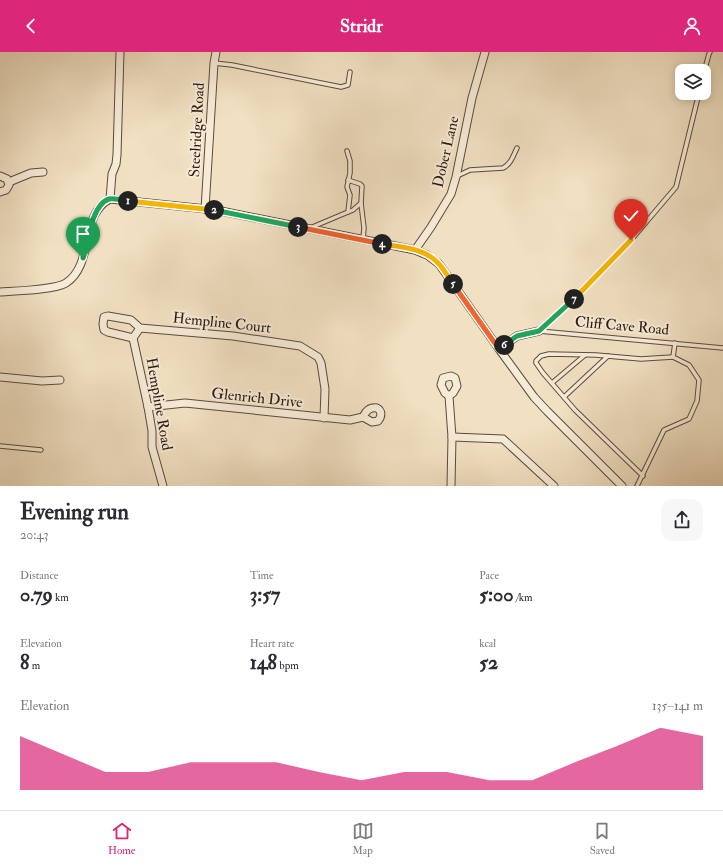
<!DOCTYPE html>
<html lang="en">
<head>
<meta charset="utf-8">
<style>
  body { margin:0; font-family:"IM FELL Double Pica",serif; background:#f7f7f7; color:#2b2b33; height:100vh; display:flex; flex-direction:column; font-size:15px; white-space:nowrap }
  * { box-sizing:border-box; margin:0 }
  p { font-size:13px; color:#7c7c81 }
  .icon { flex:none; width:22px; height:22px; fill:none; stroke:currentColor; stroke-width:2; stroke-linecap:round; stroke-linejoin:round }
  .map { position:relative; height:434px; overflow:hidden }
  .drawer { display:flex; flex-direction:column; background:#fff; flex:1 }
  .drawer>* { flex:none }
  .fabs { position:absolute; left:675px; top:12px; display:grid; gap:8px }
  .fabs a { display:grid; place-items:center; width:36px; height:36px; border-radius:8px; background:#fff; box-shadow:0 2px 10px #0003; font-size:20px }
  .pin { position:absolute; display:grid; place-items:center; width:34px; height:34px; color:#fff; margin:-41px -17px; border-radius:50% 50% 50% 0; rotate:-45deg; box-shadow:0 0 4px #0007 }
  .pin .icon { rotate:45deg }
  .km { position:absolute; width:20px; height:20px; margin:-10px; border-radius:50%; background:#222; color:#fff; font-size:11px; line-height:20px; text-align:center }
  .round { display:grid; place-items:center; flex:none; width:42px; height:42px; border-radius:12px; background:#f7f7f7 }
  .overview { display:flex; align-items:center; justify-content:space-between; height:68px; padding:0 20px }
  h1 { font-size:22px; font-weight:800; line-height:30px }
  .metrics { display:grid; grid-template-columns:repeat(3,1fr); gap:6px; height:68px; padding:4px 20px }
  .metrics div { display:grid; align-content:center }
  .metrics b { font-size:20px; font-weight:800 }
  .metrics small { font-size:11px; font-weight:400 }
  .metrics p { font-size:11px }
  .chart { height:112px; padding:8px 20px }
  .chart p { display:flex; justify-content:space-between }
  .chart svg { width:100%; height:72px; margin-top:4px; fill:#db2777; opacity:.7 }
  header { display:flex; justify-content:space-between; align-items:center; height:52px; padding:0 20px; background:#db2777; color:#fff; font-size:18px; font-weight:800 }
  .dock { display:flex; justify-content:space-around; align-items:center; height:56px; border-top:1px solid #e1e1e2; background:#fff; font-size:11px; color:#7c7c81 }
  .dock a { display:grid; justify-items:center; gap:2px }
  .dock .on { color:#db2777 }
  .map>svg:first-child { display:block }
</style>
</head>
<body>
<header><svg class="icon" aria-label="back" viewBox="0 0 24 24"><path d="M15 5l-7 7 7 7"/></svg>Stridr<svg class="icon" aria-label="person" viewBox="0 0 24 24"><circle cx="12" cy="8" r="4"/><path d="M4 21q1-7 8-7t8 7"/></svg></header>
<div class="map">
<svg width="723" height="434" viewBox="0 0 723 434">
  <rect width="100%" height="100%" fill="#f1e0c2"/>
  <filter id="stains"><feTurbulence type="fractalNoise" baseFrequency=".005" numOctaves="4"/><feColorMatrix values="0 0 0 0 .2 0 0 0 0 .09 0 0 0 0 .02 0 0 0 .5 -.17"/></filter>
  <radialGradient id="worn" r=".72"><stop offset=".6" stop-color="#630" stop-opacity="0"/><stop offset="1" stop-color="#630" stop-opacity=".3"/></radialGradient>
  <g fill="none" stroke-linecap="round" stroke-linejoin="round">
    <!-- lane casing -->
    <g stroke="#5c4a3d" stroke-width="5.5">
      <g id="lane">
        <polyline points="214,11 232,13 341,35 348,33 350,20"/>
        <polyline points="704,20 709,2 710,0"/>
        <path d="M457,124l13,-6 33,-2c8,-4 10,-12 14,-20"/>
        <polyline points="348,128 360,132 362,134 361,151 364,176 363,187"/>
        <polyline points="348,160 353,158 361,151"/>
        <polyline points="310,176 348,160 350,143 347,135 350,121 350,109 347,99"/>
        <polyline points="539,279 560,261 596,224 631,188 676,135 699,41"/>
        <polyline points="539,279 723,296"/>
        <polyline points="552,331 585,303"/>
        <polyline points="564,345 608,304"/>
        <polyline points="0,394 41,398"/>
        <polyline points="643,424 575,358 543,321 536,311 536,309 541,304 549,302 596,303 641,307 673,305"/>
        <polyline points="637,434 664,378 689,367 697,349 699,328 689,313 673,305 675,291"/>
      </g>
    </g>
    <!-- street casing -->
    <g stroke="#5c4a3d" stroke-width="9">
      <g id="street">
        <polyline points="0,124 7,127 9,133 6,138 0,140"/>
        <polyline points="9,130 31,121 43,120"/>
        <polyline points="110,147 112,122 116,112 117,103 120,0"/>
        <polyline points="205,157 214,11 216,0"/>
        <polyline points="415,198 431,175 451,142 456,125 472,46 485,0"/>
        <path d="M0,240c15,-1 55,-2 66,-9 29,-19 13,-68 44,-84l106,11 199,40 12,5 12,9 60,85 18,-13 22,-5"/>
        <polyline points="140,276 133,286 148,355 152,379 152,395 163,434"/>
        <polyline points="133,286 108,280 104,278 103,272 104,265 108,264 131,268 140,276 233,284 300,294 318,305 321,311 325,337 324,366"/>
        <polyline points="499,297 534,345 547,359 622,434"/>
        <polyline points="0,325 42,329 60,328"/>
        <polyline points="449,344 453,341 457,334 455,326 451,324 443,326 441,333 445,341 449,344 452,385 451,434"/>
        <path d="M148,355l37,-4 165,17 13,-3 9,5 6,-1c4,-5 4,-10 -1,-13 -8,-1 -11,3 -14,9"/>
        <polyline points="452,385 503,387 554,434"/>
      </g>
    </g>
    <!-- lane -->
    <use href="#lane" stroke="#f6ebd7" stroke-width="3.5"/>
    <!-- street -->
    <use href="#street" stroke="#f6ebd7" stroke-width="7"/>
  </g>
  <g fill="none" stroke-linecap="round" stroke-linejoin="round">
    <!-- split-1 casing -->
    <g stroke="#fff" stroke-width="8">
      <path id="split-1" d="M83,206c4,-15 9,-54 26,-59 5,-1 14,1 19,2"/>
    </g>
    <!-- split-2 casing -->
    <g stroke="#fff" stroke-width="8">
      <polyline id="split-2" points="128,149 214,158"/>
    </g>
    <!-- split-3 casing -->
    <g stroke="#fff" stroke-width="8">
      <polyline id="split-3" points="214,158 298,175"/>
    </g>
    <!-- split-4 casing -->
    <g stroke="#fff" stroke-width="8">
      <polyline id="split-4" points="298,175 382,192"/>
    </g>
    <!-- split-5 casing -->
    <g stroke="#fff" stroke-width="8">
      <path id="split-5" d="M382,192c20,3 42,4 56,19 6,6 10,14 15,21"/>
    </g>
    <!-- split-6 casing -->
    <g stroke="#fff" stroke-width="8">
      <polyline id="split-6" points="453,232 499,297 504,293"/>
    </g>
    <!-- split-7 casing -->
    <g stroke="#fff" stroke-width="8">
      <polyline id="split-7" points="504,293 517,284 539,279 574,247"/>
    </g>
    <!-- split-8 casing -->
    <g stroke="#fff" stroke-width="8">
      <polyline id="split-8" points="574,247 631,188"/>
    </g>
    <!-- split-1 -->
    <use href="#split-1" stroke="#22a559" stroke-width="5"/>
    <!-- split-2 -->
    <use href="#split-2" stroke="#f5b400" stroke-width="5"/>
    <!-- split-3 -->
    <use href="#split-3" stroke="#22a559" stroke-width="5"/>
    <!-- split-4 -->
    <use href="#split-4" stroke="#f0652b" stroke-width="5"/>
    <!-- split-5 -->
    <use href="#split-5" stroke="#f5b400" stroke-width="5"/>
    <!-- split-6 -->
    <use href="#split-6" stroke="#f0652b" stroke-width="5"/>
    <!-- split-7 -->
    <use href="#split-7" stroke="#22a559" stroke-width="5"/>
    <!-- split-8 -->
    <use href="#split-8" stroke="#f5b400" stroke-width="5"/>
  </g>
  <g text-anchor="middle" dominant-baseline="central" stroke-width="4" stroke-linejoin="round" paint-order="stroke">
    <!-- street labels -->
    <g font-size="15" fill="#2a1811" stroke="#f6ebd7">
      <text transform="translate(197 78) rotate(-87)">Steelridge Road</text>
      <text transform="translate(446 100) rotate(-77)">Dober Lane</text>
      <text transform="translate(222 271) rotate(6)">Hempline Court</text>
      <text transform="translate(622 274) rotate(5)">Cliff Cave Road</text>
      <text transform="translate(257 346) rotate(6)">Glenrich Drive</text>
      <text transform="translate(159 352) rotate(80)">Hempline Road</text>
    </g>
  </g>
  <rect width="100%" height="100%" filter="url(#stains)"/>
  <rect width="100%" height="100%" fill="url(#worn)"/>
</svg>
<div class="fabs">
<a><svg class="icon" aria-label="layers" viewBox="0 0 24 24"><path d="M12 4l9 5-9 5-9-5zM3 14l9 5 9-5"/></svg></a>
</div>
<div class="pin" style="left:83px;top:206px;background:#1e9e55"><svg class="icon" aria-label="arrive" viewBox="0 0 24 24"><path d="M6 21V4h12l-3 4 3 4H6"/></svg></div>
<div class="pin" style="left:631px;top:188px;background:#d93025"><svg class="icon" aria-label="check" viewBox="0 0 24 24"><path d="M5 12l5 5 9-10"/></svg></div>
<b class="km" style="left:128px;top:149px">1</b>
<b class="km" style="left:214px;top:158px">2</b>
<b class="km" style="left:298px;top:175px">3</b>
<b class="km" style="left:382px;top:192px">4</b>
<b class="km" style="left:453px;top:232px">5</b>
<b class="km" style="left:504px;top:293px">6</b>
<b class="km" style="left:574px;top:247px">7</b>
</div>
<section class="drawer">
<div class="overview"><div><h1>Evening run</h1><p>20:43</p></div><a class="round"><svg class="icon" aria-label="share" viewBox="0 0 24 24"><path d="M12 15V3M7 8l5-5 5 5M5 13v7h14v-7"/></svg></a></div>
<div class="metrics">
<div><p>Distance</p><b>0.79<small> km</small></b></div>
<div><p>Time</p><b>3:57</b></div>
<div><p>Pace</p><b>5:00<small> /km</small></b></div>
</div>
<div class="metrics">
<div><p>Elevation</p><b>8<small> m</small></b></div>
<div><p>Heart rate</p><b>148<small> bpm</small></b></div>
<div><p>kcal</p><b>52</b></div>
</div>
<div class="chart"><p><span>Elevation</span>135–141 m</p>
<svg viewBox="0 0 160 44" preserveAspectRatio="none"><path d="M0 44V11L10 22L20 33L30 33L40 27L50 27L60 27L70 33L80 38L90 33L100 33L110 38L120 38L130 27L140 17L150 6L160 11V44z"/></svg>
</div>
</section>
<nav class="dock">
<a class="on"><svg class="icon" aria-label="home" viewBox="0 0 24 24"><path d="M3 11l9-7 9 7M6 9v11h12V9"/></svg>Home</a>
<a><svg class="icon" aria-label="map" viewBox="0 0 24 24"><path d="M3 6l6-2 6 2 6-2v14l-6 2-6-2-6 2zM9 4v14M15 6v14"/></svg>Map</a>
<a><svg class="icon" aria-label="saved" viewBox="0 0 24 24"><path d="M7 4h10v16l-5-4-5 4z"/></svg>Saved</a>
</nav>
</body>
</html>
